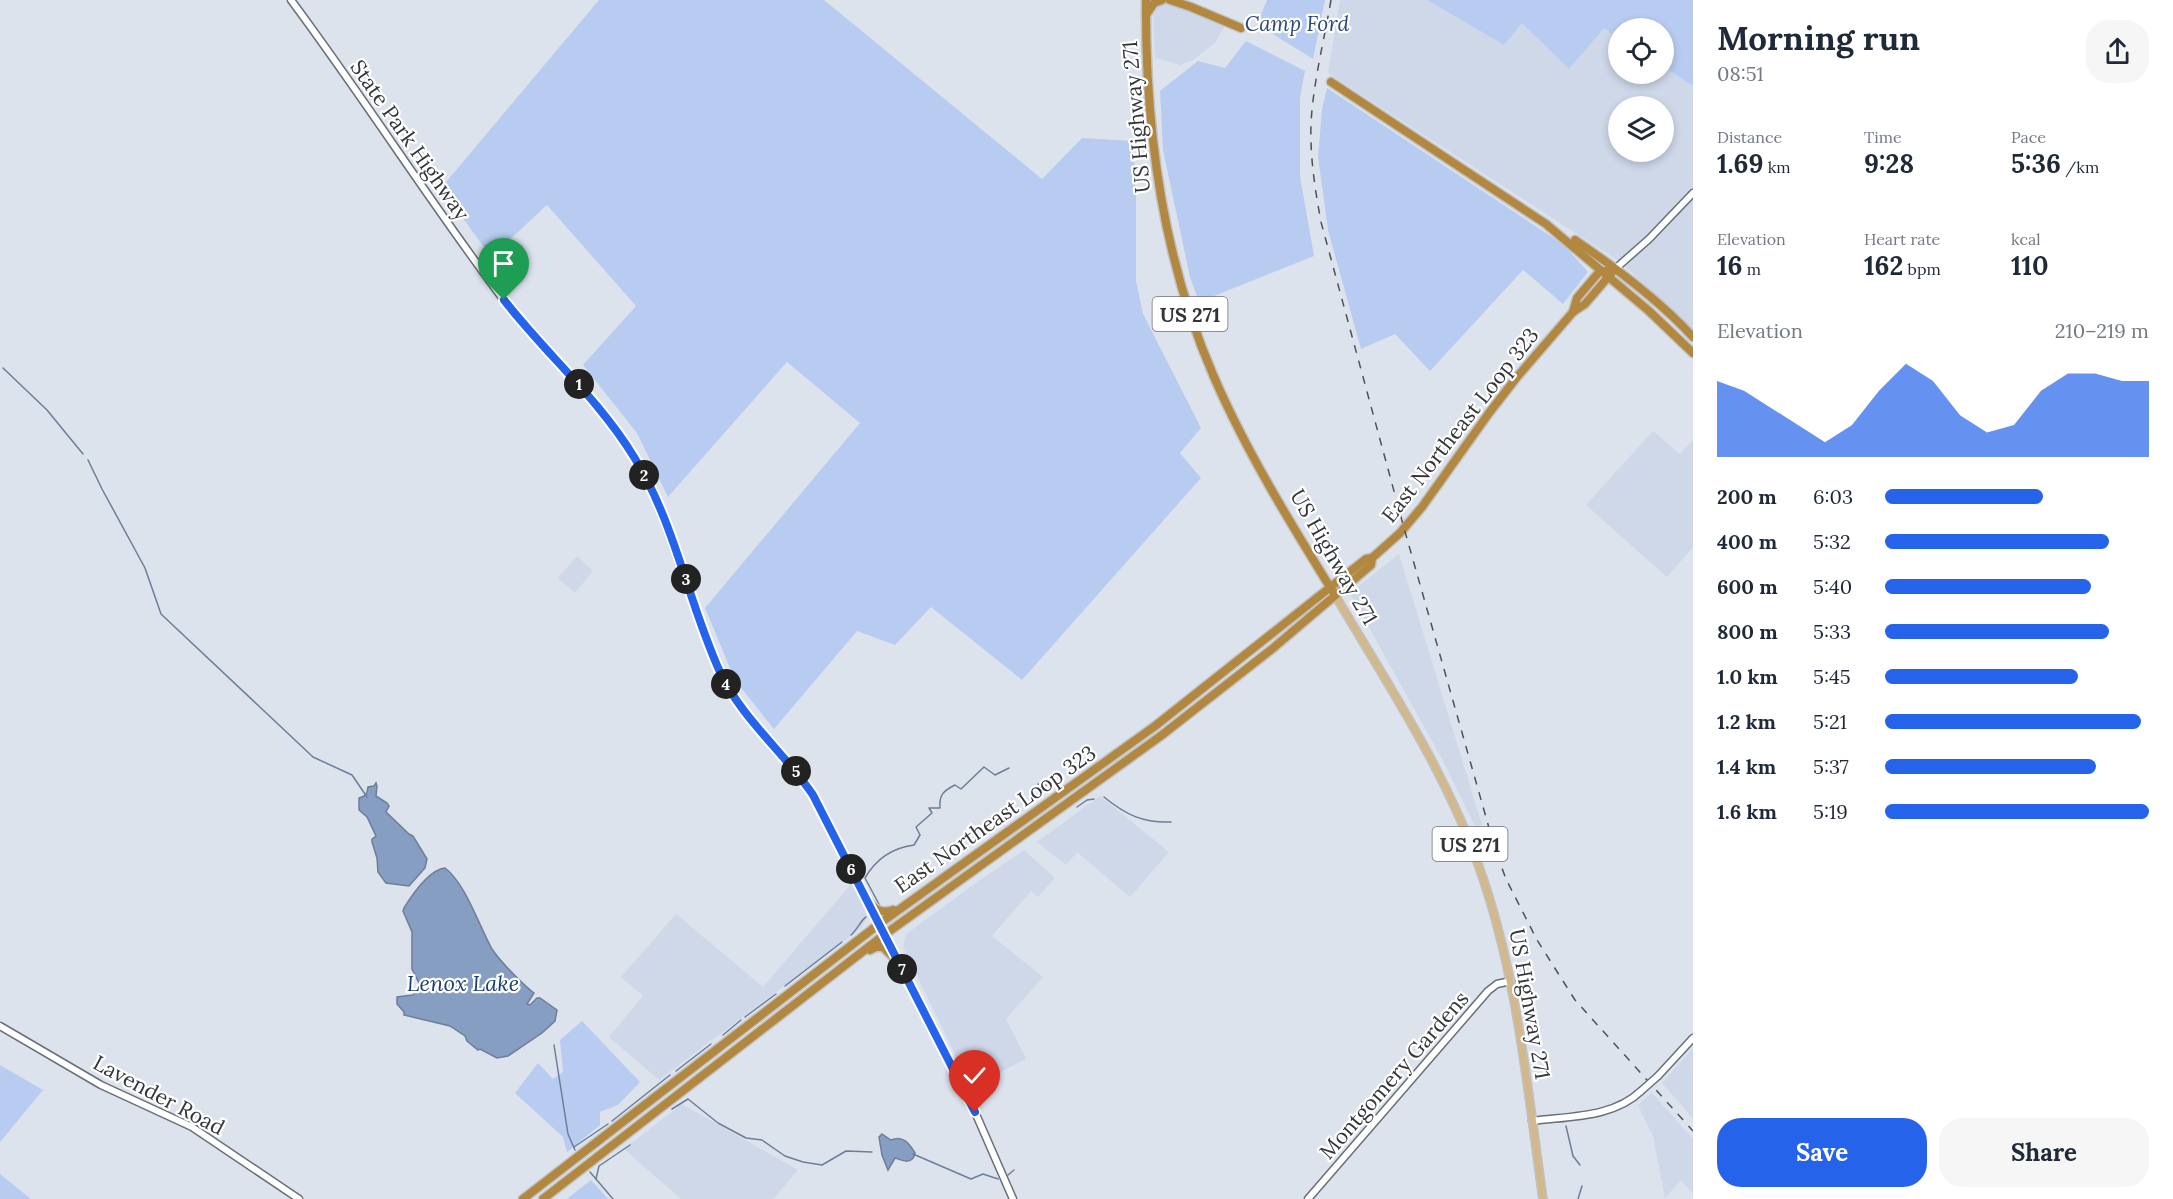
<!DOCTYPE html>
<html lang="en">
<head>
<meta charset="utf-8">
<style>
  body { margin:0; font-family:Lora,serif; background:#f6f6f7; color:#1f2937; height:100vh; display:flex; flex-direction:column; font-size:22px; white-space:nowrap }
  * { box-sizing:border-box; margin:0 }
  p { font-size:20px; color:#747a83 }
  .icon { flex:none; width:33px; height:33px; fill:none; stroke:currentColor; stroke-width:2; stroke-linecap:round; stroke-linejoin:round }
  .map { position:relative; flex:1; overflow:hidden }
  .side { display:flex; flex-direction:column; background:#fff; width:480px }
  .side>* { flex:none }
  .fabs { position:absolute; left:1608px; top:18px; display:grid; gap:12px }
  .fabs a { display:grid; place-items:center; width:66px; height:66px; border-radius:50%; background:#fff; box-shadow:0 3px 9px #0003; font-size:30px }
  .pin { position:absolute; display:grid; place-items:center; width:51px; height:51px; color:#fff; margin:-62px -26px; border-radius:50% 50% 50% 0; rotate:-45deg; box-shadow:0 0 6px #0007 }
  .pin .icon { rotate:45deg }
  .km { position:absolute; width:30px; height:30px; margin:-15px; border-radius:50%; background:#222; color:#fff; font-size:16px; line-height:30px; text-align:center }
  .round { display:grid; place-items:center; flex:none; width:63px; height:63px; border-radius:24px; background:#f6f6f7 }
  .overview { display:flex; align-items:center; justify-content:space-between; height:102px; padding:0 24px }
  h1 { font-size:33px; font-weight:700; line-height:45px }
  .metrics { display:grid; grid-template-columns:repeat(3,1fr); gap:9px; height:102px; padding:6px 24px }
  .metrics div { display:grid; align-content:center }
  .metrics b { font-size:26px; font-weight:700 }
  .metrics small { font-size:16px; font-weight:400 }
  .metrics p { font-size:16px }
  .chart { height:168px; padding:12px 24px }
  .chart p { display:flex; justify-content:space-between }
  .chart svg { width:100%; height:108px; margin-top:6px; fill:#2563eb; opacity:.7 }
  .action { display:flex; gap:12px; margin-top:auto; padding:12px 24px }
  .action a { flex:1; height:69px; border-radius:24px; background:#2563eb; color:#fff; font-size:24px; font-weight:700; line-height:69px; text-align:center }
  .action a+a { background:#f6f6f7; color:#1f2937 }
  ul { padding:0 24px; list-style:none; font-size:20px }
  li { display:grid; grid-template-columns:96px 72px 1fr; align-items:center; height:45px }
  li i { height:15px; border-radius:8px; background:#2563eb }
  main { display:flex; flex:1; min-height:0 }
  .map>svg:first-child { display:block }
</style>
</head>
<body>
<main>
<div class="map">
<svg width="1693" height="1199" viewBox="0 0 1693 1199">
  <rect width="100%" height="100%" fill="#dde3ed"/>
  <!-- built -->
  <g fill="#ced8e9" fill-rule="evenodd">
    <path d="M1340,0h87l77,45 18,-23 8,8 74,-2 14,10v36h46v-7l29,19v243l-74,-68 -291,-188zM1618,106h46v46h-46z"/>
    <polygon points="1165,2 1192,10 1226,24 1215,43 1193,60 1180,65 1155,58 1153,9 1154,6"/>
    <polygon points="1653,431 1680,454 1693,440 1693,547 1667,577 1586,505"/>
    <polygon points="1399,554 1482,825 1476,828 1442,759 1350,593"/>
    <polygon points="577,556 593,571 575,593 558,578"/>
    <polygon points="1100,796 1169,852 1130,897 1077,852 1066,865 1037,842"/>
    <polygon points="1024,850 1055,878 1038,897 1031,891 992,936 1043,977 1006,1019 1026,1059 971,1087 903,947 906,934 973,885"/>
    <polygon points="852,883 865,909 866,920 861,928 659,1080 609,1037 643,996 621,977 676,914 763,987"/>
    <polygon points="1693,1048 1693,1118 1662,1083"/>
    <polygon points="1652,1093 1693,1139 1693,1194 1681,1180 1665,1198 1653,1136 1638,1105"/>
    <polygon points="682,1104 798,1170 773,1199 681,1199 624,1149"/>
  </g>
  <!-- green -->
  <g fill="#b7ccf0">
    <polygon points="599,0 824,0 1042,179 1082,138 1133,141 1136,187 1136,281 1143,314 1201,428 1180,453 1201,478 1022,680 931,607 895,645 857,631 774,729 735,680 705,608 860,423 787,362 668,497 637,433 583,365 636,306 547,205 491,257 441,188"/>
    <polygon points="1267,0 1325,0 1313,59 1257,24"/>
    <polygon points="1427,0 1693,0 1693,86 1664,67 1664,28 1618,28 1618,38 1604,28 1569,69 1522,23 1504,45"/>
    <polygon points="1246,41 1305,71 1300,97 1300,176 1314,256 1199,302 1190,277 1163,150 1160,91 1198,61 1225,68"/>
    <polygon points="1327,88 1564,245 1588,272 1563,304 1523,270 1430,371 1395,334 1361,349 1328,230 1318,157 1322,109"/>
    <polygon points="582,1021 640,1082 618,1105 600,1112 600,1125 567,1152 563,1137 515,1093 538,1063 553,1079 563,1072 560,1040"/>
    <polygon points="0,1065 43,1090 0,1142"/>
    <polygon points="0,1174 31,1199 0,1199"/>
    <polygon points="591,1180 608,1199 567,1199"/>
  </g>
  <!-- water -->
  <g fill="#869ec2" stroke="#6d7e99" stroke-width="1.5">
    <path d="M376,783l1,3 -1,10 11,7 2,3 -3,6 23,22 4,2 14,23 -2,9 -16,18 -23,-3 -8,-11 -1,-14 -5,-16v-3l4,-3 -9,-19 -8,-7v-12c7,-2 8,-4 9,-11l6,-1z"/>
    <path d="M445,868c21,16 34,58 47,81 7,11 31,36 42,44l-7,11 3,1 7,-7h3l17,12 -2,11 -13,12 -34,23 -11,2 -17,-9 -2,1 -11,-9 -2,-5 -15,-10 -46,-11v-3l-7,-8v-7l16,-2 7,-10 -8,-16v-37l-9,-21 1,-3c8,-13 24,-38 41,-40z"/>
    <path d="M882,1134l9,6c12,-5 18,3 24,13 -2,12 -12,8 -20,5l-7,12 -6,-15 -3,-18z"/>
  </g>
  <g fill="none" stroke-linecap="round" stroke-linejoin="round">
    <!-- stream -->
    <g stroke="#6d7e99" stroke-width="1.5">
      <polyline points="3,368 47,410 83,454"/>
      <polyline points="88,460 102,489 145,568 161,614 313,757 352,775 367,797"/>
      <polyline points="1038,784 1043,786 1056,782 1059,785"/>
      <path d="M1104,797c22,18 39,26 67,25"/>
      <polyline points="1077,807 1087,800 1094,799"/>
      <path d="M880,906l-15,-28c11,-19 26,-30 49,-33l6,-10 -4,-8 16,-14 -3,-5h11c-1,-13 3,-17 15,-23l6,4 23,-22 11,8 14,-7"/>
      <path d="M851,935c6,-5 10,-15 15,-18"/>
      <polyline points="785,986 842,942"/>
      <polyline points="745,1017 776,994"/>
      <polyline points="723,1035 741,1020"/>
      <polyline points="554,1045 568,1134 575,1150"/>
      <polyline points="676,1071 711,1044"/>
      <polyline points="672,1109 688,1099 718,1123 746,1138 762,1140 785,1156 803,1162 822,1165 846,1151 872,1152"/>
      <polyline points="612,1121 670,1075"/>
      <polyline points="1566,1126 1573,1156 1580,1165"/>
      <polyline points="574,1147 608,1124"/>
      <polyline points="913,1154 971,1179 983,1174 998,1179"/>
      <polyline points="590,1172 613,1199"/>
      <polyline points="1008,1175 1014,1170"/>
      <polyline points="596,1179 599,1166 630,1145"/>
      <polyline points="1578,1199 1582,1186"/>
    </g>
    <!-- secondary casing -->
    <g stroke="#696e77" stroke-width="9">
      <g id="secondary">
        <path d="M291,0c73,98 139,202 212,299 39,52 88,91 123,146 47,71 58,155 96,230 25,50 71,85 99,133l154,304 38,87"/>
        <polyline points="1615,269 1649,239 1693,193"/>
        <polyline points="0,1026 101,1085 192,1127 299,1199"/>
        <polyline points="1658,1076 1693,1038"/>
        <path d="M1532,1121c37,-5 81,-3 109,-30"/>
        <polyline points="1308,1199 1488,991 1497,984 1511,981"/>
      </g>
    </g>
    <!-- primary casing -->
    <g stroke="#c2c2c3" stroke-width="10">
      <path id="primary" d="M1335,595c51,87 109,173 143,269 39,108 49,222 65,335"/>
    </g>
    <!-- highway casing -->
    <g stroke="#c2c2c3" stroke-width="11">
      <g id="highway">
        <path d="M1146,0c-1,130 16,258 68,377 32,74 77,147 119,215"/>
        <polyline points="1170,0 1191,7 1241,28"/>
        <polyline points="1146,15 1154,3 1162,0"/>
        <polyline points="1331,82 1546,224 1649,311 1693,353"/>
        <path d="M1575,240c41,28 84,60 118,97"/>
        <polyline points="1573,312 1577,298 1600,271 1606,271"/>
        <path d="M866,899c8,9 14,16 27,11"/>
        <polyline points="870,950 876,947 883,947 898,962"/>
        <polyline points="523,1199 879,924 1155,726 1366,559 1372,558"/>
        <polyline points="543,1199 884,935 1162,735 1272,649 1371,565 1372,558 1400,533 1422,507 1489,413 1517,377 1573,312 1585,304 1615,269"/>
      </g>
    </g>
    <!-- secondary -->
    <use href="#secondary" stroke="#fff" stroke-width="6"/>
    <!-- primary -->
    <use href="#primary" stroke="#d1b88d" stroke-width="7"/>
    <!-- highway -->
    <use href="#highway" stroke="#b28841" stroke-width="8"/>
    <!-- rail -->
    <path stroke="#4f5257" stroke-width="1.5" stroke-dasharray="8 8" stroke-linecap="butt" d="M1331,0c-7,41 -18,83 -20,124 -1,34 4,65 10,98l83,306 91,321 11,30 31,61 38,60 118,131"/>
    <!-- secondary-bridge casing -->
    <g stroke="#696e77" stroke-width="9" stroke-linecap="butt">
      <polyline id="secondary-bridge" points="1641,1091 1658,1076"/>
    </g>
    <!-- secondary-bridge -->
    <use href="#secondary-bridge" stroke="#fff" stroke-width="6"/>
  </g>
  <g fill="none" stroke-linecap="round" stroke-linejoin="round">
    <!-- route casing -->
    <g stroke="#fff" stroke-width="12">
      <path id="route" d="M504,300c42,54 94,98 130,157 41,66 54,145 86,215 22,47 64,80 93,123l162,317"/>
    </g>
    <!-- route -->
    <use href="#route" stroke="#2563eb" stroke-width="8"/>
  </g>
  <g text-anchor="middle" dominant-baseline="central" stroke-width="4.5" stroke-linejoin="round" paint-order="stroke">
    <!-- shield labels -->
    <g fill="#fff" stroke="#707174" stroke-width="1.5">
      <rect x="1152.5" y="297" width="75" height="34" rx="4.5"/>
      <rect x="1432.5" y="827" width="75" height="34" rx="4.5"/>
    </g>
    <g font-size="20" font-weight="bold" fill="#323438">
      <text x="1190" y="314">US 271</text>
      <text x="1470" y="844">US 271</text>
    </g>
    <!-- park labels -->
    <g font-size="21" font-style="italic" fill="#2c4778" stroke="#fff">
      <text x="1297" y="23">Camp Ford</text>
    </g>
    <!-- street labels -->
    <g font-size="21" fill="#323438" stroke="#fff">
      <text transform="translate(1136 117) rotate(-95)">US Highway 271</text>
      <text transform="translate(410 140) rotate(55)">State Park Highway</text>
      <text transform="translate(1460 425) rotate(-52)">East Northeast Loop 323</text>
      <text transform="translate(1334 557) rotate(60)">US Highway 271</text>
      <text transform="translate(995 819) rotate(-35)">East Northeast Loop 323</text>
      <text transform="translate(1530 1004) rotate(80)">US Highway 271</text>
      <text transform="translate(1394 1075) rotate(-49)">Montgomery Gardens</text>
      <text transform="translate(159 1095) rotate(28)">Lavender Road</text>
    </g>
    <!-- water labels -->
    <g font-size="22" font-style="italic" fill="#1e3e6d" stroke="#fff">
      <text x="463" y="983">Lenox Lake</text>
    </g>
  </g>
</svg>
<div class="fabs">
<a><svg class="icon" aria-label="locate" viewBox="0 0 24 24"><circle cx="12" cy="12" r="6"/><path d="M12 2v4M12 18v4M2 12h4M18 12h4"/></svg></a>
<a><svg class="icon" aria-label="layers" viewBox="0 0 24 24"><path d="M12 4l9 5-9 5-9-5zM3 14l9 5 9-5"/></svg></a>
</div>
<div class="pin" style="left:504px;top:300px;background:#1e9e55"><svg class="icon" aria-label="arrive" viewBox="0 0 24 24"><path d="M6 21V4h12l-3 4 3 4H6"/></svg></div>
<div class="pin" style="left:975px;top:1112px;background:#d93025"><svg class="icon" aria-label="check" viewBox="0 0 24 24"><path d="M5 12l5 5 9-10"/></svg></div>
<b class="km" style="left:579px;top:384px">1</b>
<b class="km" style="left:644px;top:475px">2</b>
<b class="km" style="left:686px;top:579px">3</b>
<b class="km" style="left:726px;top:684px">4</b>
<b class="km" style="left:796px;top:771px">5</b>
<b class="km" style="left:851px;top:869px">6</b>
<b class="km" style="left:902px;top:969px">7</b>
</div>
<section class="side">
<div class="overview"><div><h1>Morning run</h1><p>08:51</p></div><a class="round"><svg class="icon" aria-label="share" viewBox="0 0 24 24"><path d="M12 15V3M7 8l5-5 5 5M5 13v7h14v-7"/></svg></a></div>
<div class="metrics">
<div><p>Distance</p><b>1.69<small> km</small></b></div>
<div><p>Time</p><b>9:28</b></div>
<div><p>Pace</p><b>5:36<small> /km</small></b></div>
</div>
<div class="metrics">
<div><p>Elevation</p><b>16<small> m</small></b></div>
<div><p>Heart rate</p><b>162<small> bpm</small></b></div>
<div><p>kcal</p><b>110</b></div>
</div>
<div class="chart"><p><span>Elevation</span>210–219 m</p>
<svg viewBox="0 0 160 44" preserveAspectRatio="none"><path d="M0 44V13L10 17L20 24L30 31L40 38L50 31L60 17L70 6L80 13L90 27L100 34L110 31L120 17L130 10L140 10L150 13L160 13V44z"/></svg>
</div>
<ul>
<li><b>200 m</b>6:03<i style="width:60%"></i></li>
<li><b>400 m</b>5:32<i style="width:85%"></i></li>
<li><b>600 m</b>5:40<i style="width:78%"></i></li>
<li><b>800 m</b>5:33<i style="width:85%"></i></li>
<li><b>1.0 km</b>5:45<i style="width:73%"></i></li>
<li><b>1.2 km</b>5:21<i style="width:97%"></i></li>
<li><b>1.4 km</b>5:37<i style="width:80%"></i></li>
<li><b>1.6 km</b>5:19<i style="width:100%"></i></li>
</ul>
<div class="action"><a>Save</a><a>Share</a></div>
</section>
</main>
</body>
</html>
